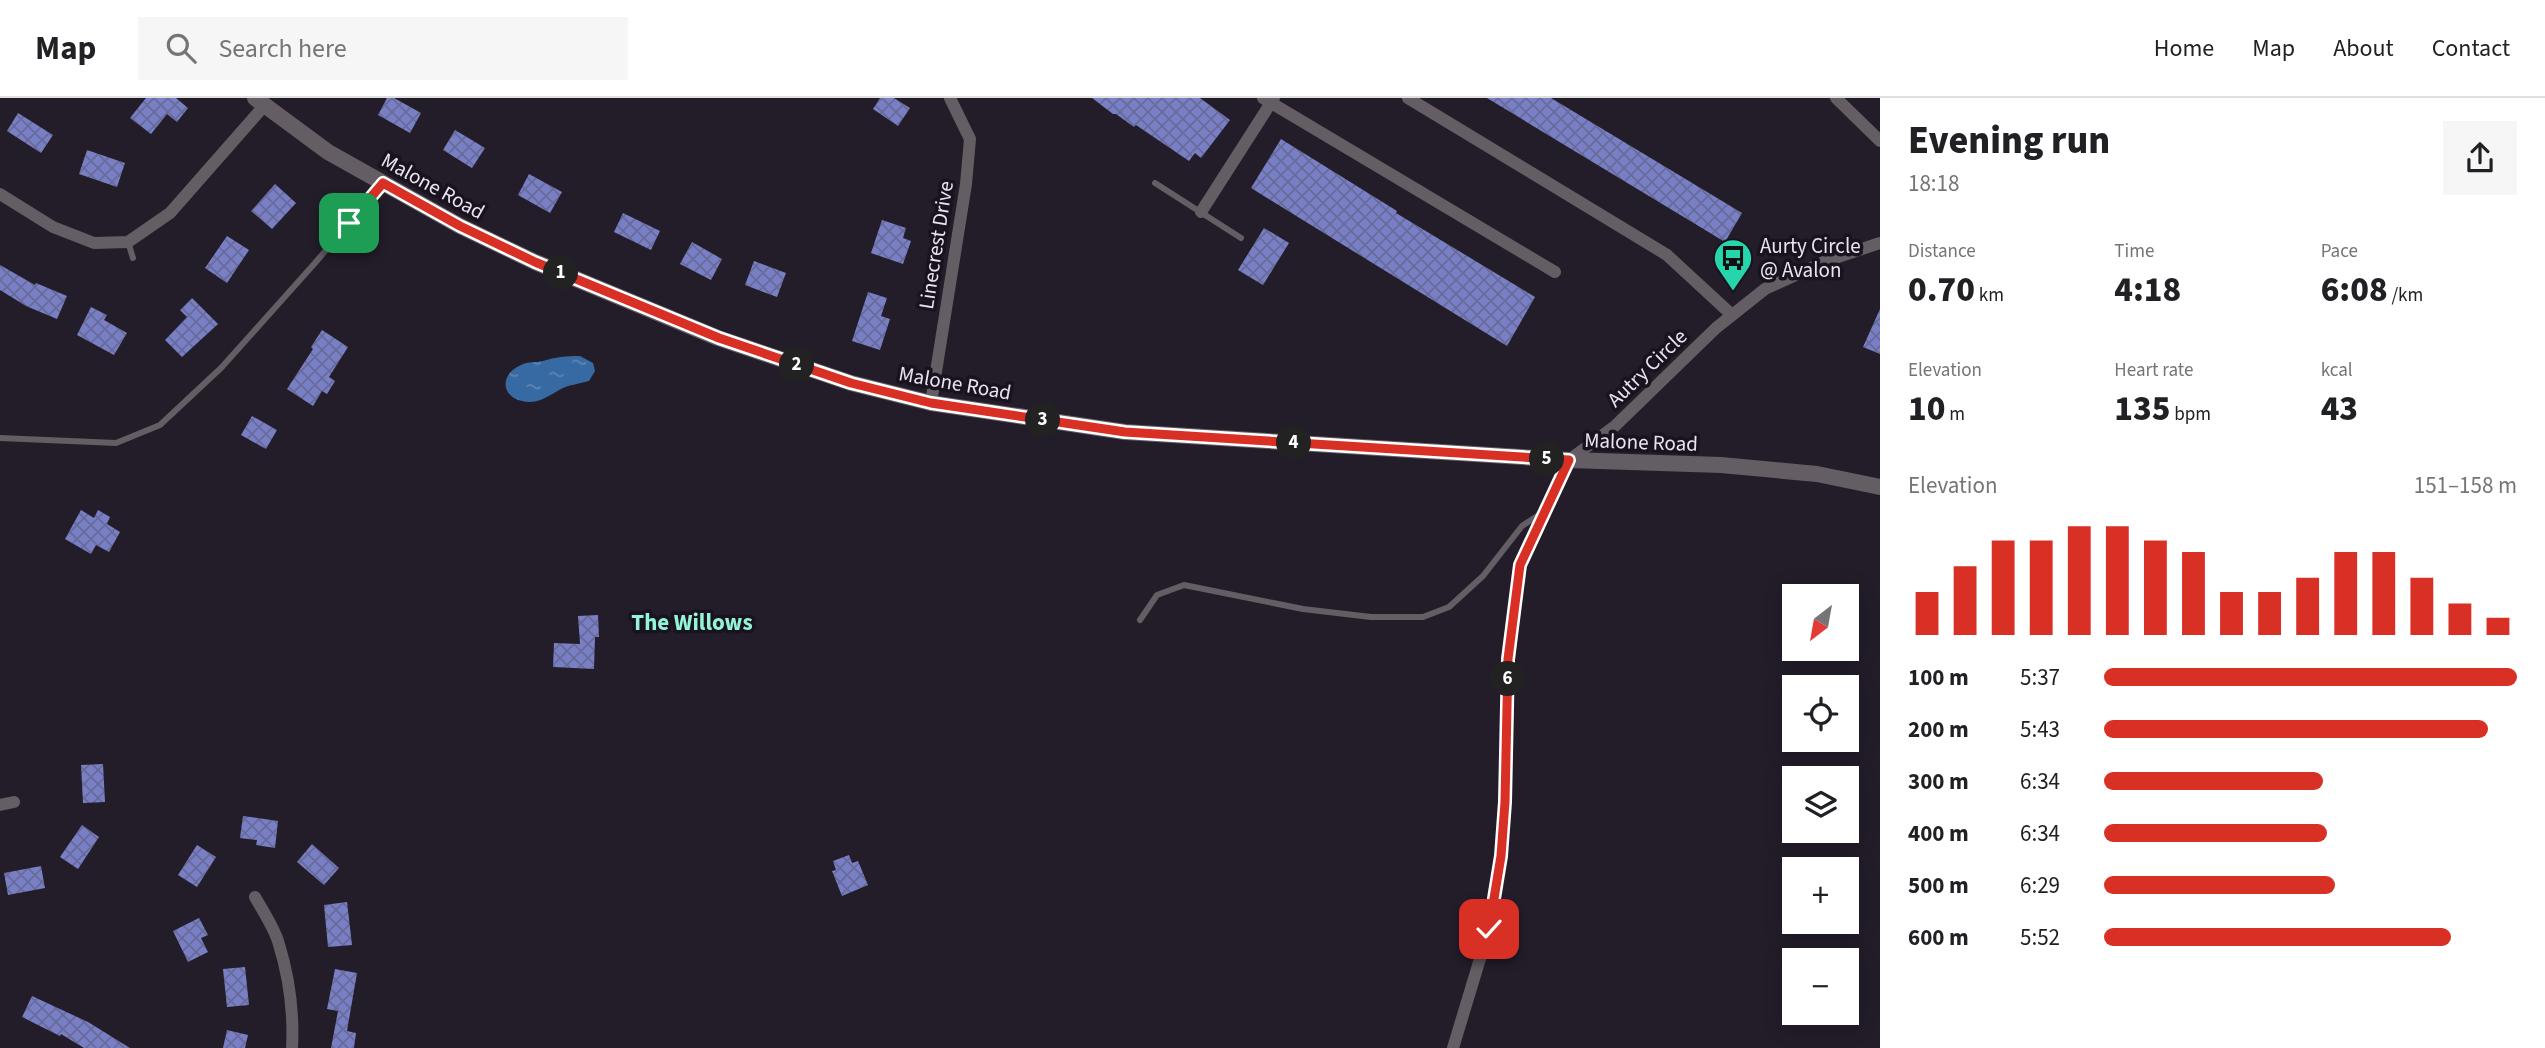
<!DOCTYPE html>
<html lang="en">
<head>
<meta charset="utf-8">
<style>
  body { margin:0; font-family:"Source Sans 3",sans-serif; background:#f6f6f6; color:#202124; height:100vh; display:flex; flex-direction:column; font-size:26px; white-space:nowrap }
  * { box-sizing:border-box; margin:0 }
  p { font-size:23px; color:#757577 }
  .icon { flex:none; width:38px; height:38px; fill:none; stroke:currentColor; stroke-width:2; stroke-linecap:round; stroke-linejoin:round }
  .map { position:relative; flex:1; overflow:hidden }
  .drawer { display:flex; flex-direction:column; background:#fff; width:665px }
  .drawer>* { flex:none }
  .needle { width:46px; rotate:211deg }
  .fabs { position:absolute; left:1782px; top:486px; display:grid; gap:14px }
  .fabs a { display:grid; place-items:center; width:77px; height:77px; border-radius:0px; background:#fff; box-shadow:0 4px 18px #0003; font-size:35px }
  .pin { position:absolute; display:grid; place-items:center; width:60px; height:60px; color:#fff; margin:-30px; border-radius:14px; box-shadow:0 4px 10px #0006 }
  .km { position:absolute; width:35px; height:35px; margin:-18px; border-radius:50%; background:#222; color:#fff; font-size:19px; line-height:35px; text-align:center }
  .round { display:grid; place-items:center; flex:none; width:74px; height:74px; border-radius:0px; background:#f6f6f6 }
  .head { display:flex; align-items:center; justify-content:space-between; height:119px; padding:0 28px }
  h1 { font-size:38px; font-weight:800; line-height:52px }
  .metrics { display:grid; grid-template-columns:repeat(3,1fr); gap:10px; height:119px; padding:7px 28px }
  .metrics div { display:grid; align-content:center }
  .metrics b { font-size:35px; font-weight:800 }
  .metrics small { font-size:19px; font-weight:400 }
  .metrics p { font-size:19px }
  .chart { height:196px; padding:14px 28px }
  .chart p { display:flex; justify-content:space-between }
  .chart svg { width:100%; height:126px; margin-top:7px; stroke:#d93025; stroke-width:6 }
  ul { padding:0 28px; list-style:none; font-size:23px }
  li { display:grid; grid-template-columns:112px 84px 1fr; align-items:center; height:52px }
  li i { height:18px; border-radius:9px; background:#d93025 }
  header { display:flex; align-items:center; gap:42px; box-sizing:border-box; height:98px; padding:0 35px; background:#fff; border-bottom:2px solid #e0e0e0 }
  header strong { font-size:33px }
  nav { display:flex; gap:38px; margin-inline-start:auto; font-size:24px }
  .search { width:490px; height:63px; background:#f6f6f6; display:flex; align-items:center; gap:18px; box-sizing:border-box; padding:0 24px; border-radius:0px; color:#757577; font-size:26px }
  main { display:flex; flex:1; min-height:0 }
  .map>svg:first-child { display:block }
</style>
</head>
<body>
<header>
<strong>Map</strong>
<div class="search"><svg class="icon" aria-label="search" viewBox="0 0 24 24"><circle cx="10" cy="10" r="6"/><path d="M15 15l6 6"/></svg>Search here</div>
<nav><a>Home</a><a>Map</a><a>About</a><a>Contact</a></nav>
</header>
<main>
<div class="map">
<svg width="1880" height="950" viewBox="0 0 1880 950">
  <defs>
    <pattern id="water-ripples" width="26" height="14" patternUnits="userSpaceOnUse" patternTransform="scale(1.75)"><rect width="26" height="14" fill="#376aa3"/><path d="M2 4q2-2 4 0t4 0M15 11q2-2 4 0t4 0" fill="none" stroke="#5e86b4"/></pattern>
    <pattern id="building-cross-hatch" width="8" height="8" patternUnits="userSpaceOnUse" patternTransform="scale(1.75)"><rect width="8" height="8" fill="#797fc5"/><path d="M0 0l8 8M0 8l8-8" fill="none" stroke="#676b99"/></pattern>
  </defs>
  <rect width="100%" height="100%" fill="#231d2a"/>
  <!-- water -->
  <path fill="url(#water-ripples)" d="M580,258l13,7 2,8 -6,10c-7,2 -14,3 -21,5 -14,5 -25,17 -40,16 -27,-2 -30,-27 -7,-37 8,-4 14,-2 22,-4 12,-4 24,-5 37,-5z"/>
  <!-- building -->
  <g fill="url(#building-cross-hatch)">
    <polygon points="146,0 176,0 188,10 177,24 167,16 151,36 130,20"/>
    <polygon points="387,0 394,0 421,15 410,35 378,17"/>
    <polygon points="880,0 894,0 910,10 898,28 873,11"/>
    <polygon points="1092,0 1200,0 1230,22 1201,60 1195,55 1189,63 1136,27 1134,29 1116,16 1113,16"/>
    <polygon points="1487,0 1551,0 1742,115 1725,144"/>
    <polygon points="18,15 53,37 41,55 7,33"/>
    <polygon points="455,32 485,50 472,70 443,52"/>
    <polygon points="1281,41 1397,113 1396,115 1535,199 1507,248 1251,90"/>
    <polygon points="87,52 125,65 117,89 79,76"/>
    <polygon points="529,76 562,94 550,115 518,97"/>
    <polygon points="275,86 296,105 272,131 251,113"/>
    <polygon points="623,115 660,133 651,152 614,134"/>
    <polygon points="882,122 906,130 903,140 911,143 903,166 871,155"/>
    <polygon points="1264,130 1289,145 1263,187 1238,172"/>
    <polygon points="227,138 249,152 227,185 205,170"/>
    <polygon points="692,144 722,161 711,182 680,166"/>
    <polygon points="754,163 786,175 777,199 745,187"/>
    <polygon points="0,167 35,187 36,185 67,198 57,221 26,208 0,192"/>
    <polygon points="868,194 887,200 881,218 890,221 880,252 852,243"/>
    <polygon points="192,200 218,226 182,259 165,242 187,219 180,212"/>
    <polygon points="91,209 107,217 104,222 127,235 114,257 77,237"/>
    <polygon points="1880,211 1880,256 1863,249"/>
    <polygon points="322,232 348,249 329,279 335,283 327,296 322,293 313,308 287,291 313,251 311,249"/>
    <polygon points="252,318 277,332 266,351 241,337"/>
    <polygon points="81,412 94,420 98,412 110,419 107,426 120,434 109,454 96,447 91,456 65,441"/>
    <polygon points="598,517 599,539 595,539 594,571 553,569 554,545 580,546 578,518"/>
    <polygon points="103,666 105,704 83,705 81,667"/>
    <polygon points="243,718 278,723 275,750 256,747 257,742 240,740"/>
    <polygon points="82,727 99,739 78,771 60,759"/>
    <polygon points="312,746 339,770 324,787 297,764"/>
    <polygon points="197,747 216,759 197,789 178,777"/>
    <polygon points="849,757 852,765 858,763 868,787 842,798 832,773 836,772 833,763"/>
    <polygon points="41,768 45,790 8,797 4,775"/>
    <polygon points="347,804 352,847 328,849 324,807"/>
    <polygon points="199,820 208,837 201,840 208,854 188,864 173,833"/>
    <polygon points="245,869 249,907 227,909 223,871"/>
    <polygon points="335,871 357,875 347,933 356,935 354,950 331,950 338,913 327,911"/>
    <polygon points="32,898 88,924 130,950 84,950 61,936 60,938 22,919"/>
    <polygon points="227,932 248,937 245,950 223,950"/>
  </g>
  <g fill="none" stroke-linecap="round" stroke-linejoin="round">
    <!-- service -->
    <g stroke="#645d63" stroke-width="6">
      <polyline points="1155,85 1241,140"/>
      <polyline points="128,144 133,160"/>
      <polyline points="0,340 116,345 160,327 221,270 315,165 382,86"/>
      <polyline points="1140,522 1157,497 1184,487 1303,511 1371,519 1423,519 1449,509 1483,478 1522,428 1542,415"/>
    </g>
    <!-- minor -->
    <g stroke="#645d63" stroke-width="12">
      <polyline points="1263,0 1555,174"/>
      <polyline points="1408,0 1667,157 1732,217"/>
      <polyline points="1836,0 1880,43"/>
      <polyline points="0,96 53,129 94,145 128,144 170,115 264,8"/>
      <polyline points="1201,114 1274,0"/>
      <polyline points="931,305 966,86 970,41 950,0"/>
      <polyline points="0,707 14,704"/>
      <path d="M255,799c8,14 18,29 23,44 11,35 16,71 14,107"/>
      <polyline points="1453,950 1489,831 1501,758 1505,704 1509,561 1520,467 1569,362 1615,328 1716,230 1765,191 1826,163 1880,145"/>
    </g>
    <!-- tertiary -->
    <polyline stroke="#645d63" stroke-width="16" points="255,0 328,54 460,128 535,164 718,240 851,285 931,305 1125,334 1569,362 1721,367 1817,376 1880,389"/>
  </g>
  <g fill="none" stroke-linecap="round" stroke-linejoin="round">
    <!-- route casing -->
    <g stroke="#fff" stroke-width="14">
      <polyline id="route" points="349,125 383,85 460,128 535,164 719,240 851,285 931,305 1125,334 1569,362 1520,467 1508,561 1505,704 1501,758 1489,831"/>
    </g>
    <!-- route -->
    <use href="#route" stroke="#d93025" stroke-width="9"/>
  </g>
  <!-- icons -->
  <defs>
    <g id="bus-pin" transform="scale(2.0125)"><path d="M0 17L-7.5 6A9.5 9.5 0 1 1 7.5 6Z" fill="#27d5ad" stroke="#191320"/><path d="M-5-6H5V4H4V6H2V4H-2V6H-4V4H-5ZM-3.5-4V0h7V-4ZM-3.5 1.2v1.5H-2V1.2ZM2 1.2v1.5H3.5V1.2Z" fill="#111"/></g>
  </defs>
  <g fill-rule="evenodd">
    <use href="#bus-pin" x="1733" y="160"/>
  </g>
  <g text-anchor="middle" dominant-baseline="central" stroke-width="7" stroke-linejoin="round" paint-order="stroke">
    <!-- street labels -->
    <g font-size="21" fill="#e9e5ee" stroke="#191320">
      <text transform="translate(433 88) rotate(29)">Malone Road</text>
      <text transform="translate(936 147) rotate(-81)">Linecrest Drive</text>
      <text transform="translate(1647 270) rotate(-44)">Autry Circle</text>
      <text transform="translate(955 285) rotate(10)">Malone Road</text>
      <text transform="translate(1641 344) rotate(2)">Malone Road</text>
    </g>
    <!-- poi labels -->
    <g font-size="21" fill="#e9e5ee" stroke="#191320" text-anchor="start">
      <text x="1760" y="148">Aurty Circle<tspan x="1760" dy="24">@ Avalon</tspan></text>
    </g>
    <!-- neighbourhood labels -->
    <g font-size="23" font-weight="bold" fill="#95f4d7" stroke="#191320">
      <text x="692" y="524">The Willows</text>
    </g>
  </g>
</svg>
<div class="fabs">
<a><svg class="needle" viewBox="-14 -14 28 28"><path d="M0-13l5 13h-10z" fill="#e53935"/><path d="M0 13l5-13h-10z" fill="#757577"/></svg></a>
<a><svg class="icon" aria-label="locate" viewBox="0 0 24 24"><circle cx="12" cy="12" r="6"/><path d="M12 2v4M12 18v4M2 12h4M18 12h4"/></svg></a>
<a><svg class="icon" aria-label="layers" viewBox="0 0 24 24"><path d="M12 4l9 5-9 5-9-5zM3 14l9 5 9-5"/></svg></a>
<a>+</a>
<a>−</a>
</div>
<div class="pin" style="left:349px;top:125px;background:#1e9e55"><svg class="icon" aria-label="arrive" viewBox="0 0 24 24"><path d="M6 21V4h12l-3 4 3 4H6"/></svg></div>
<div class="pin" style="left:1489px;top:831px;background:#d93025"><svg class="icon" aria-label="check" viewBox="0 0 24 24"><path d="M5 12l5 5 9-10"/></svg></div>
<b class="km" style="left:561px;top:175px">1</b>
<b class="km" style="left:797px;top:267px">2</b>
<b class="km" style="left:1043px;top:322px">3</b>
<b class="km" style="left:1294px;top:345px">4</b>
<b class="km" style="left:1547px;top:361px">5</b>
<b class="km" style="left:1508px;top:581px">6</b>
</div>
<section class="drawer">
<div class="head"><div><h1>Evening run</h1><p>18:18</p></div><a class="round"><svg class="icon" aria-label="share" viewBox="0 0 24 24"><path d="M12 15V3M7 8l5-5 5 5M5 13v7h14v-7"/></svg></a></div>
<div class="metrics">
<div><p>Distance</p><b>0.70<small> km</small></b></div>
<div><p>Time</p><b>4:18</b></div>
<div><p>Pace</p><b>6:08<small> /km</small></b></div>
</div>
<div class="metrics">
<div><p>Elevation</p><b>10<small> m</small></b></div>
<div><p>Heart rate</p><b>135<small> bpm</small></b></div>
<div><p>kcal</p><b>43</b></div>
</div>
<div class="chart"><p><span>Elevation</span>151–158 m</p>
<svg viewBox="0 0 160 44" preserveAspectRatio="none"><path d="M5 44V29M15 44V20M25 44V11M35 44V11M45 44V6M55 44V6M65 44V11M75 44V15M85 44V29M95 44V29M105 44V24M115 44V15M125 44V15M135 44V24M145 44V33M155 44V38"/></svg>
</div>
<ul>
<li><b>100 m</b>5:37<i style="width:100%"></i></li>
<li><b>200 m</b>5:43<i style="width:93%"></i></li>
<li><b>300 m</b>6:34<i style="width:53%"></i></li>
<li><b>400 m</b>6:34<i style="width:54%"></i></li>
<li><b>500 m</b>6:29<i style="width:56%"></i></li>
<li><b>600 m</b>5:52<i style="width:84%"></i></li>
</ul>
</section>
</main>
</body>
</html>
